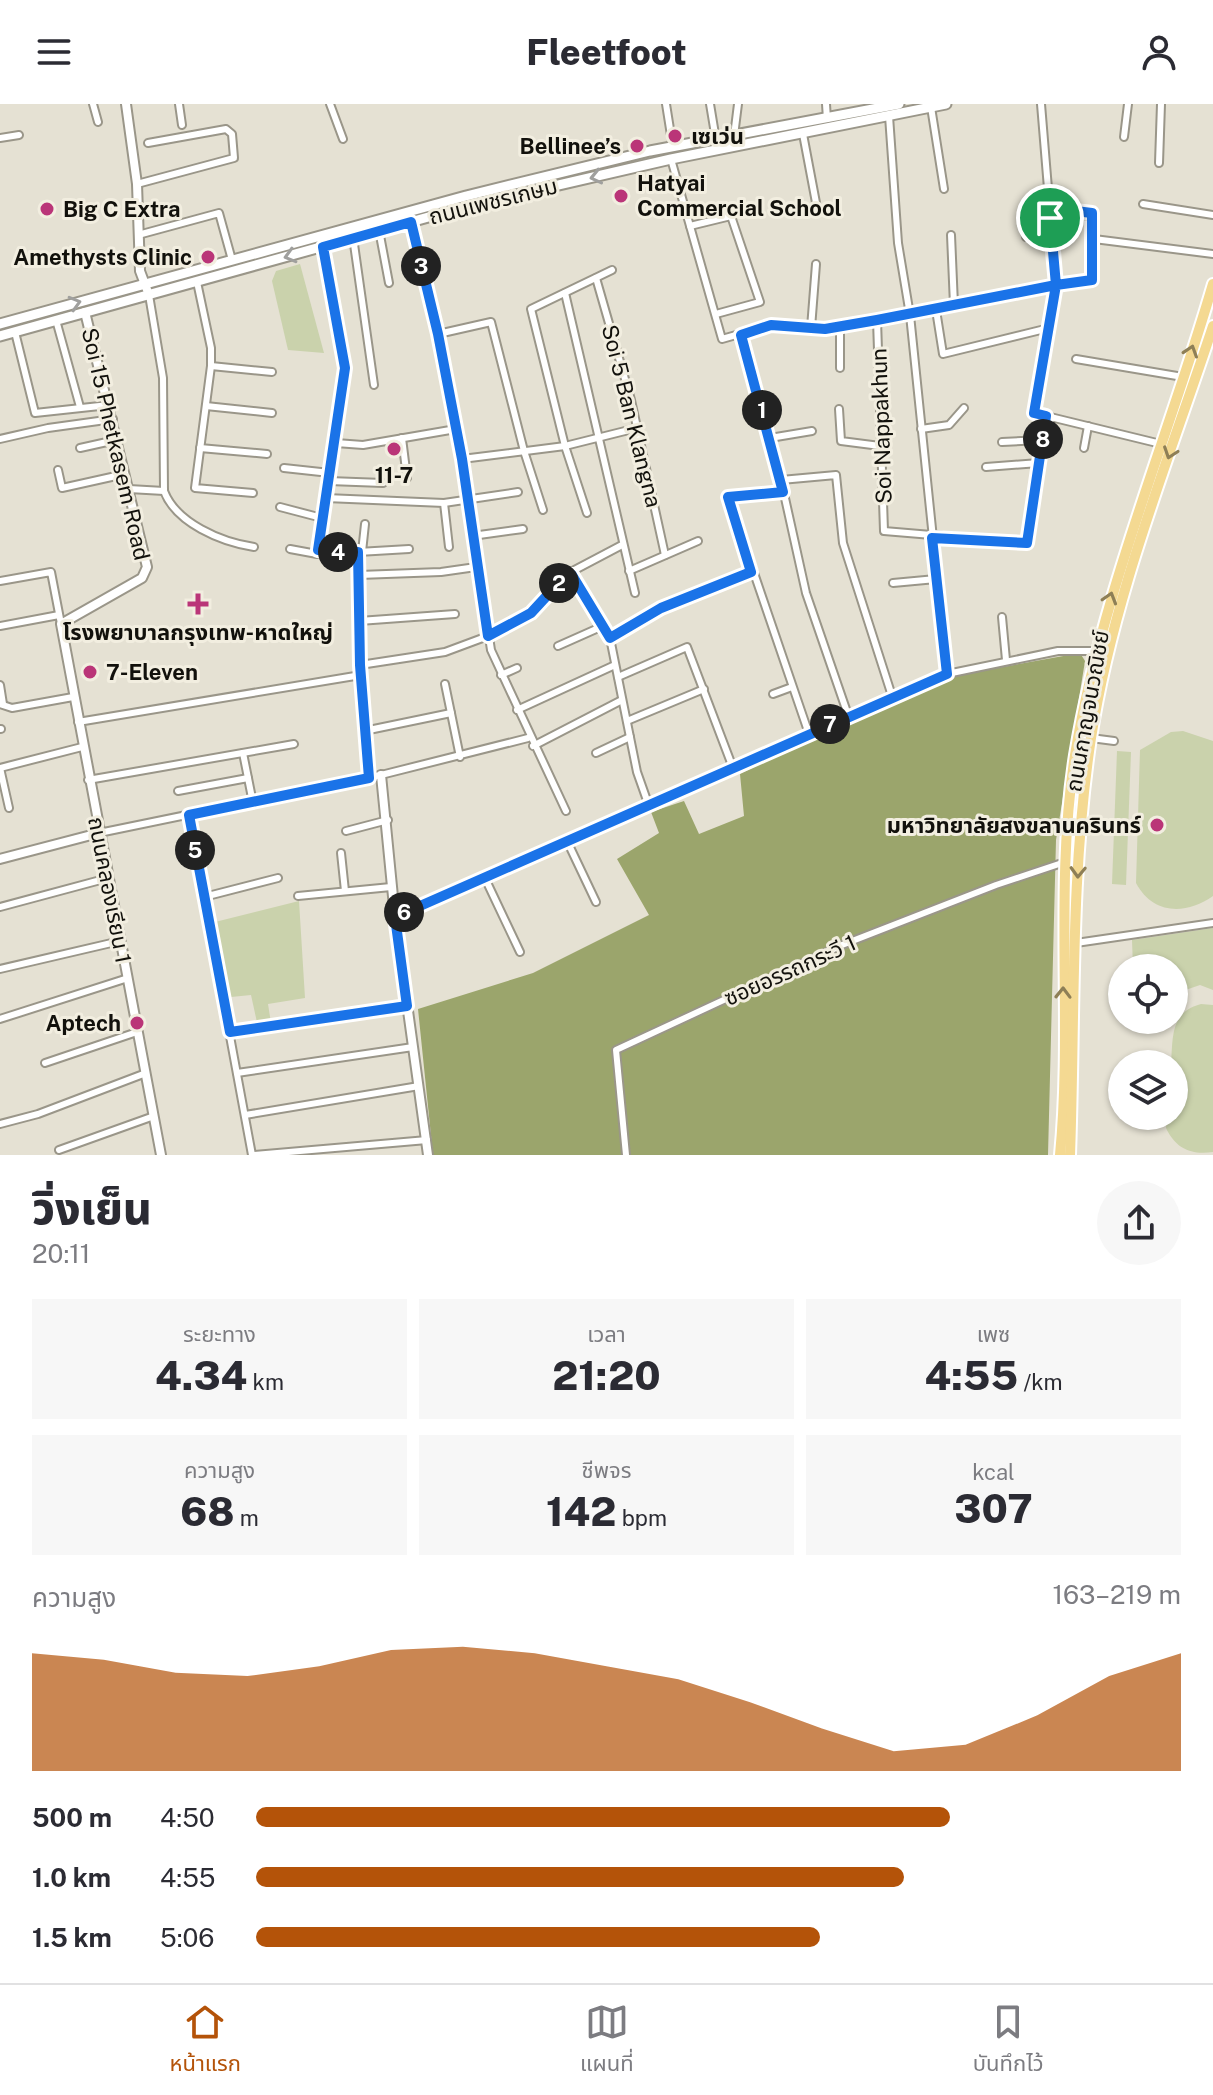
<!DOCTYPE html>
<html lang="th">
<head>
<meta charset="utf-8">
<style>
  body { margin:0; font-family:"Public Sans","Noto Sans Thai",sans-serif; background:#f7f7f7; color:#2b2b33; height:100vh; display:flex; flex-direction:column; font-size:30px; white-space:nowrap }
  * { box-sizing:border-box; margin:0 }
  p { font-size:26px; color:#7c7c81 }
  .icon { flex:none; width:44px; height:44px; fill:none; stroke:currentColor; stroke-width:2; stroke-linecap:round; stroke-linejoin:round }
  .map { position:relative; height:1051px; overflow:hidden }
  .sheet { display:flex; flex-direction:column; background:#fff; flex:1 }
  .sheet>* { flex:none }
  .controls { position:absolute; left:1108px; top:850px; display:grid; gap:16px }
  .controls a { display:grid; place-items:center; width:80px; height:80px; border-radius:50%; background:#fff; box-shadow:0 2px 6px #0004; font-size:40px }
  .pin { position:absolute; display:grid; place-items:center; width:68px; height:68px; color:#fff; margin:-34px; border:4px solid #fff; border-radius:50%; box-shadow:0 2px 8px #0007 }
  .km { position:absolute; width:40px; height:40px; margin:-20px; border-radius:50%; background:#222; color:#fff; font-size:22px; line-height:40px; text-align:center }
  .round { display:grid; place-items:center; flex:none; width:84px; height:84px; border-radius:42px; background:#f7f7f7 }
  .overview { display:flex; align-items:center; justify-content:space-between; height:136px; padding:0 32px }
  h1 { font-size:44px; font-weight:800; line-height:60px }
  .metrics { display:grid; grid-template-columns:repeat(3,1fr); gap:12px; height:136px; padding:8px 32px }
  .metrics div { display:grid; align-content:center; border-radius:0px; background:#f7f7f7; text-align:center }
  .metrics b { font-size:40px; font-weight:800 }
  .metrics small { font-size:22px; font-weight:400 }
  .metrics p { font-size:22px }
  .chart { height:224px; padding:16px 32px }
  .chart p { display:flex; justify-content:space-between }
  .chart svg { width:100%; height:144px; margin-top:8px; fill:#b45309; opacity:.7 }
  ul { padding:0 32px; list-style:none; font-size:26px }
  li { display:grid; grid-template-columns:128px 96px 1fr; align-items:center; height:60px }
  li i { height:20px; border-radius:10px; background:#b45309 }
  header { display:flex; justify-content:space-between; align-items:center; height:104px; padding:0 32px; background:#fff; font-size:36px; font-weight:800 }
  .dock { display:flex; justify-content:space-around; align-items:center; height:112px; border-top:2px solid #e1e1e2; background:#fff; font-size:22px; color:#7c7c81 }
  .dock a { display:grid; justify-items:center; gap:4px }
  .dock .current { color:#b45309 }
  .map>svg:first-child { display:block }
</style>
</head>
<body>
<header><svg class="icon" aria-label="menu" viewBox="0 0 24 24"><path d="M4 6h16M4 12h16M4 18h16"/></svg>Fleetfoot<svg class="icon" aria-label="person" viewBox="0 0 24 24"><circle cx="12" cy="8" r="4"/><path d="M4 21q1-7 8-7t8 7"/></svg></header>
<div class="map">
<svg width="1213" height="1051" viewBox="0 0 1213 1051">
  <rect width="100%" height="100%" fill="#e5e1d3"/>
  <!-- green -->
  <g fill="#cad2ac">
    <polygon points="300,160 324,249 288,246 272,177 276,167"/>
    <path d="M1183,627l30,10v155c-27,19 -60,19 -77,-13l4,-133 31,-18z"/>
    <polygon points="1117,647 1131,648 1126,781 1112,780"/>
    <polygon points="299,797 305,894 268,900 271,919 258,923 251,891 231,893 215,818"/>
    <polygon points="1213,824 1213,886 1200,881 1174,890 1174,864 1133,864 1132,836"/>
    <path d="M1201,900l12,1v147c-22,3 -37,-3 -47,-24l1,-12h7v-52h-3c2,-27 -1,-52 30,-60z"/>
  </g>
  <!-- forest -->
  <polygon fill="#9ba56c" points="1080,549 1085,557 1056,736 1048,1051 433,1051 418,905 533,869 649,811 617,755 659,729 651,708 684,697 699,730 744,712 740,670 876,601 942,574"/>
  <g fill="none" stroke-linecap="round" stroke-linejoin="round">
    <!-- minor casing -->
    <g stroke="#9a9689" stroke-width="10">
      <g id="minor">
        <polyline points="93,0 98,18"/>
        <polyline points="179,0 182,21"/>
        <polyline points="330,0 343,35"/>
        <polyline points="666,0 673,44"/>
        <polyline points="710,0 716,36"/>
        <polyline points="826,0 827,15"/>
        <polyline points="1041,0 1056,181 1034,309 1161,340"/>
        <polyline points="931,3 944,85"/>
        <polyline points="889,12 898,139 910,211 947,570"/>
        <polyline points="803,30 817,104"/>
        <polyline points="734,32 738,0"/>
        <polyline points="1124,33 1128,0"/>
        <polyline points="0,34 19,31"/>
        <polyline points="671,55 722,235 771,221 825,225 1092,176 1092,109 1050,104"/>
        <polyline points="1159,59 1161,0"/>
        <polyline points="137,80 234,54 232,30 226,25 148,39"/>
        <polyline points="1143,100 1213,111"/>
        <polyline points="411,118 438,230 462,355 491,546 566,707"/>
        <polyline points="690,122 731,112 760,198 716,210"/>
        <polyline points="379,126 389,179"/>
        <polyline points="138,131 219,109 232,156"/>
        <polyline points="951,131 954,201"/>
        <polyline points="353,133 374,281"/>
        <polyline points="1026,133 1025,117 1050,114"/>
        <polyline points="1094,135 1213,150"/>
        <polyline points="596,174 631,296 665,451"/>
        <polyline points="197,178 211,244 211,262 195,384 253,389"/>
        <polyline points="565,189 635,489"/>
        <polyline points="936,206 943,250 1049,224"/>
        <polyline points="56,216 80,303"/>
        <polyline points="877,216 884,427 1027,439 1046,312"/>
        <polyline points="840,222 840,264"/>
        <polyline points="811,224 816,160"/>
        <polyline points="15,228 35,309 109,301"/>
        <polyline points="438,230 491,218 524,347 543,406"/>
        <polyline points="741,231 781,376 806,489 848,611"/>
        <polyline points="1076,255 1183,273"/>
        <polyline points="211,262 272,268"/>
        <polyline points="206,302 272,309"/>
        <polyline points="839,305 841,337 880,342"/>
        <polyline points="921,325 949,321 964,304"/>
        <polyline points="402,334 407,374"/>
        <polyline points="770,334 812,327"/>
        <polyline points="0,335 48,324 113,315"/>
        <polyline points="1002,338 1042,336"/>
        <polyline points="336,339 363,341 456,325"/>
        <polyline points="80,344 116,336"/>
        <polyline points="200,344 267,350"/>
        <polyline points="1084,344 1088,322"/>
        <polyline points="462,355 565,342 637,324"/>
        <polyline points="986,363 1039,359"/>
        <polyline points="284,364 330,369"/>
        <polyline points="58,366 62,384 125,370"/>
        <polyline points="781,376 836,371 843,439 892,592"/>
        <polyline points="329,377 383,379"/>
        <polyline points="129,385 164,387 163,274 149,191"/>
        <path d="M164,387c12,32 57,51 90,56"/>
        <polyline points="783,388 728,393 809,630"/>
        <polyline points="326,394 444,399 518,388"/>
        <polyline points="444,399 449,443"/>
        <polyline points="280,403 322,414"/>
        <polyline points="587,409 565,342 531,205 612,166"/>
        <polyline points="472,432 523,425"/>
        <polyline points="290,445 317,450"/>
        <polyline points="358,448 409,445"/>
        <polyline points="362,448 365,420"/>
        <polyline points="629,467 698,437"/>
        <polyline points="359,471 441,468 476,463"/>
        <polyline points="572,471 610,534 637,668 649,702"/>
        <polyline points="0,477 51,468 61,520"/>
        <polyline points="893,479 936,475"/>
        <polyline points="1002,513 1006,556"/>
        <polyline points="359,517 455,510"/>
        <polyline points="0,522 59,511"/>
        <polyline points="610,534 661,504 751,468"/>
        <polyline points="558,542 603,522"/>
        <polyline points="360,561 445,548 488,532 531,509 567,470 622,441"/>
        <polyline points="501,571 517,564"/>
        <polyline points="618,573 687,543 733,664"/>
        <polyline points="445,580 460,653"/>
        <polyline points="0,581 3,600"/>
        <polyline points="773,590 792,583"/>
        <polyline points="0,600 12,604 73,593"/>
        <polyline points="517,606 615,561"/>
        <polyline points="627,617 704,585"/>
        <polyline points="78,618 361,571"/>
        <polyline points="0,625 1,625"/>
        <polyline points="364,627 451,609"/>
        <polyline points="1091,634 1114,637"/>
        <polyline points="533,642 622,596"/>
        <polyline points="243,649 253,699"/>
        <polyline points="596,649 630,633"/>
        <polyline points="0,664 82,643"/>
        <polyline points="0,664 9,704"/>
        <polyline points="88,676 294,640"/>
        <polyline points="178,687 248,674"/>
        <polyline points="189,711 252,1051"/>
        <polyline points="346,727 388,716"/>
        <polyline points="99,729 381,671 528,634"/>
        <polyline points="568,739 596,798"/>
        <polyline points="341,749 345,787"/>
        <polyline points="484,772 520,848"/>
        <polyline points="298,792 391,783"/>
        <polyline points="204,793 278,774"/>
        <polyline points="0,803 108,774"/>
        <polyline points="395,813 947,570 1058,547 1095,547"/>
        <polyline points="1076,839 1213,819"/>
        <polyline points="0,865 120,837"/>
        <polyline points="0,915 128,874"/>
        <polyline points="230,928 407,902"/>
        <polyline points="45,959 137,928"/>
        <polyline points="237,969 413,943"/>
        <polyline points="245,1011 419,982"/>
        <polyline points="0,1020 38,1010 146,969"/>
        <polyline points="59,1046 154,1012"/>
        <polyline points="254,1051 427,1036"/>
        <polyline points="626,1051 616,946 842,841 996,781 1065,758"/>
      </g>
    </g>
    <!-- tertiary casing -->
    <g stroke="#9a9689" stroke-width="12">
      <g id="tertiary">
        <polyline points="126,0 137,80 140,167 149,191"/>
        <polyline points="323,143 345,264 318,446 358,448 360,561 369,674"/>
        <polyline points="85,208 147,463 142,474 61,520 161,1051"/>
        <polyline points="381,671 395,813 428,1051"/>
        <polyline points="0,755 99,729"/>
      </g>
    </g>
    <!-- secondary casing -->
    <g stroke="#9a9689" stroke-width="13">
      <g id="secondary">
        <polyline points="0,220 466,92 650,47 899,0"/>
        <polyline points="0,232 468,102 671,55 946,0"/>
      </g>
    </g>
    <!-- primary casing -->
    <g stroke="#fff" stroke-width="14">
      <g id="primary">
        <path d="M1060,1051c13,-133 -6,-267 15,-400 27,-163 92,-313 138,-471"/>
        <path d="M1070,1051c5,-139 0,-280 21,-417 22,-142 77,-276 122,-412"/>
      </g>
    </g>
    <!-- minor -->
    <use href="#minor" stroke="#fff" stroke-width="6"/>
    <!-- tertiary -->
    <use href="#tertiary" stroke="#fff" stroke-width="8"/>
    <!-- secondary -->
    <use href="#secondary" stroke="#fff" stroke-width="9"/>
    <!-- primary -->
    <use href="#primary" stroke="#f4d992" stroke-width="10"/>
  </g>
  <!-- one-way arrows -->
  <defs><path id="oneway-chevron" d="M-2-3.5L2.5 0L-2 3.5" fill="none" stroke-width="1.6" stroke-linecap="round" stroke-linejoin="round" transform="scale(2)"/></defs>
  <g stroke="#a0a09e">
    <use href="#oneway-chevron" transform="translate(596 73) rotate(167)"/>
    <use href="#oneway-chevron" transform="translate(290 152) rotate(164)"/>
    <use href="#oneway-chevron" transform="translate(75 199) rotate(-16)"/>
  </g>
  <g stroke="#8e7f56">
    <use href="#oneway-chevron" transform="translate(1191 247) rotate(-72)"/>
    <use href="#oneway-chevron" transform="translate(1170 349) rotate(109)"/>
    <use href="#oneway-chevron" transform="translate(1110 494) rotate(-73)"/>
    <use href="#oneway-chevron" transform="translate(1078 768) rotate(92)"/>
    <use href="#oneway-chevron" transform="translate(1063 889) rotate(-89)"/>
  </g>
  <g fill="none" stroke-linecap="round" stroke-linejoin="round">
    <!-- route casing -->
    <g stroke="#fff" stroke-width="16">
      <polyline id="route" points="1050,114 1056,181 877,216 825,225 771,221 741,231 783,388 728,393 751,468 661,504 610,534 572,471 567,470 531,509 488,532 462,355 438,230 411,118 323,143 345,264 318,446 358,448 360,561 369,674 189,711 230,928 407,902 395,813 947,570 932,434 1027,439 1046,312 1034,309 1056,181 1092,176 1092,109 1050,104 1050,114"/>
    </g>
    <!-- route -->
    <use href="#route" stroke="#1a73e8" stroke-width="10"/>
  </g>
  <!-- markers -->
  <g fill="#ba3578" stroke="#f2eee0" stroke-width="3">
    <circle cx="675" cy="32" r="8"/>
    <circle cx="637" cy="42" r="8"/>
    <circle cx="621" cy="92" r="8"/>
    <circle cx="47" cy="105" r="8"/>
    <circle cx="208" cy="153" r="8"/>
    <circle cx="394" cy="345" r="8"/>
    <path d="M194 488h8v8h8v8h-8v8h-8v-8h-8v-8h8z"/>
    <circle cx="90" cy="568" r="8"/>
    <circle cx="1157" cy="721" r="8"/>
    <circle cx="137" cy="919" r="8"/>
  </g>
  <g text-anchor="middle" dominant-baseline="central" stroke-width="6" stroke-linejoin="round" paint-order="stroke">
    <!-- poi labels -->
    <g font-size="22" font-weight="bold" fill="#12110c" stroke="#f2eee0" text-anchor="start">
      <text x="691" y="32">เซเว่น</text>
      <text x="621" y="42" text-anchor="end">Bellinee’s</text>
      <text x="637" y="79">Hatyai<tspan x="637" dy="25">Commercial School</tspan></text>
      <text x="63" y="105">Big C Extra</text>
      <text x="192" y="153" text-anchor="end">Amethysts Clinic</text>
      <text x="394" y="371" text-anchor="middle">11-7</text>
      <text x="198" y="528" text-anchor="middle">โรงพยาบาลกรุงเทพ-หาดใหญ่</text>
      <text x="106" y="568">7-Eleven</text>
      <text x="1141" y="721" text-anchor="end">มหาวิทยาลัยสงขลานครินทร์</text>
      <text x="121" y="919" text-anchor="end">Aptech</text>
    </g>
    <!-- street labels -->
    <g font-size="22" fill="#12110c" stroke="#f2eee0">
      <text transform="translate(493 97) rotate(-14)">ถนนเพชรเกษม</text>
      <text transform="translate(632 312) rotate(76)">Soi 5 Ban Klangna</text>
      <text transform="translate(881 322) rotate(-92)">Soi Nappakhun</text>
      <text transform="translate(116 340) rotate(77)">Soi 15 Phetkasem Road</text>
      <text transform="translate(1087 607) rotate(-80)">ถนนกาญจนวณิชย์</text>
      <text transform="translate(110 786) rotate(79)">ถนนคลองเรียน 1</text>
      <text transform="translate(790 866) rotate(-24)">ซอยอรรถกระวี 1</text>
    </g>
  </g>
</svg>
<div class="controls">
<a><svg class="icon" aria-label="locate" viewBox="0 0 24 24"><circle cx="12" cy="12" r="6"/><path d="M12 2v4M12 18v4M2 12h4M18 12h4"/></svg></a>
<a><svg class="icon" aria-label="layers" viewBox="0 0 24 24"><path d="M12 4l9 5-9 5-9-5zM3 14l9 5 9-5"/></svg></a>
</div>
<div class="pin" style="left:1050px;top:114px;background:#1e9e55"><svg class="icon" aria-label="arrive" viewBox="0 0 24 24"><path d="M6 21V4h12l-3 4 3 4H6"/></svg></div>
<b class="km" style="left:762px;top:306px">1</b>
<b class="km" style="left:559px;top:479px">2</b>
<b class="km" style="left:421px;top:162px">3</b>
<b class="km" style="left:338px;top:448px">4</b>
<b class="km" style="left:195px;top:746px">5</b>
<b class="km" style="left:404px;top:808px">6</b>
<b class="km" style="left:830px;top:620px">7</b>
<b class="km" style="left:1043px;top:335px">8</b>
</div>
<section class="sheet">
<div class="overview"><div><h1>วิ่งเย็น</h1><p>20:11</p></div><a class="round"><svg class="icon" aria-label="share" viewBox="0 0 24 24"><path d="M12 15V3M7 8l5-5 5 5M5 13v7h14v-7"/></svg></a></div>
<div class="metrics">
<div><p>ระยะทาง</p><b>4.34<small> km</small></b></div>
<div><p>เวลา</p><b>21:20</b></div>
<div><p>เพซ</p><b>4:55<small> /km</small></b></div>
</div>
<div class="metrics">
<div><p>ความสูง</p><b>68<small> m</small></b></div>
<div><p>ชีพจร</p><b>142<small> bpm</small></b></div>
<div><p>kcal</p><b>307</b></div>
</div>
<div class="chart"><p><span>ความสูง</span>163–219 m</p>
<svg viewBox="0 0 160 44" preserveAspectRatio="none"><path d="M0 44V8L10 10L20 14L30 15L40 12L50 7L60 6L70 8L80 12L90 16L100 23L110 31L120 38L130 36L140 27L150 15L160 8V44z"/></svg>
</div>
<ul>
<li><b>500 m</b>4:50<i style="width:75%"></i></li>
<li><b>1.0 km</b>4:55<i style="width:70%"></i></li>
<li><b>1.5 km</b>5:06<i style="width:61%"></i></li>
</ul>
</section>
<nav class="dock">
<a class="current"><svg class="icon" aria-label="home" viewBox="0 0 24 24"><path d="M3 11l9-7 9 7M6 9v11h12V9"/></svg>หน้าแรก</a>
<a><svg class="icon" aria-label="map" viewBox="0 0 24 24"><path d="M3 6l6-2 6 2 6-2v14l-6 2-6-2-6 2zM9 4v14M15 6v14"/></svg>แผนที่</a>
<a><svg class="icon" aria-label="saved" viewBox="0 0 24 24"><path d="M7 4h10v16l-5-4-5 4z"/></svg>บันทึกไว้</a>
</nav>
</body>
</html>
